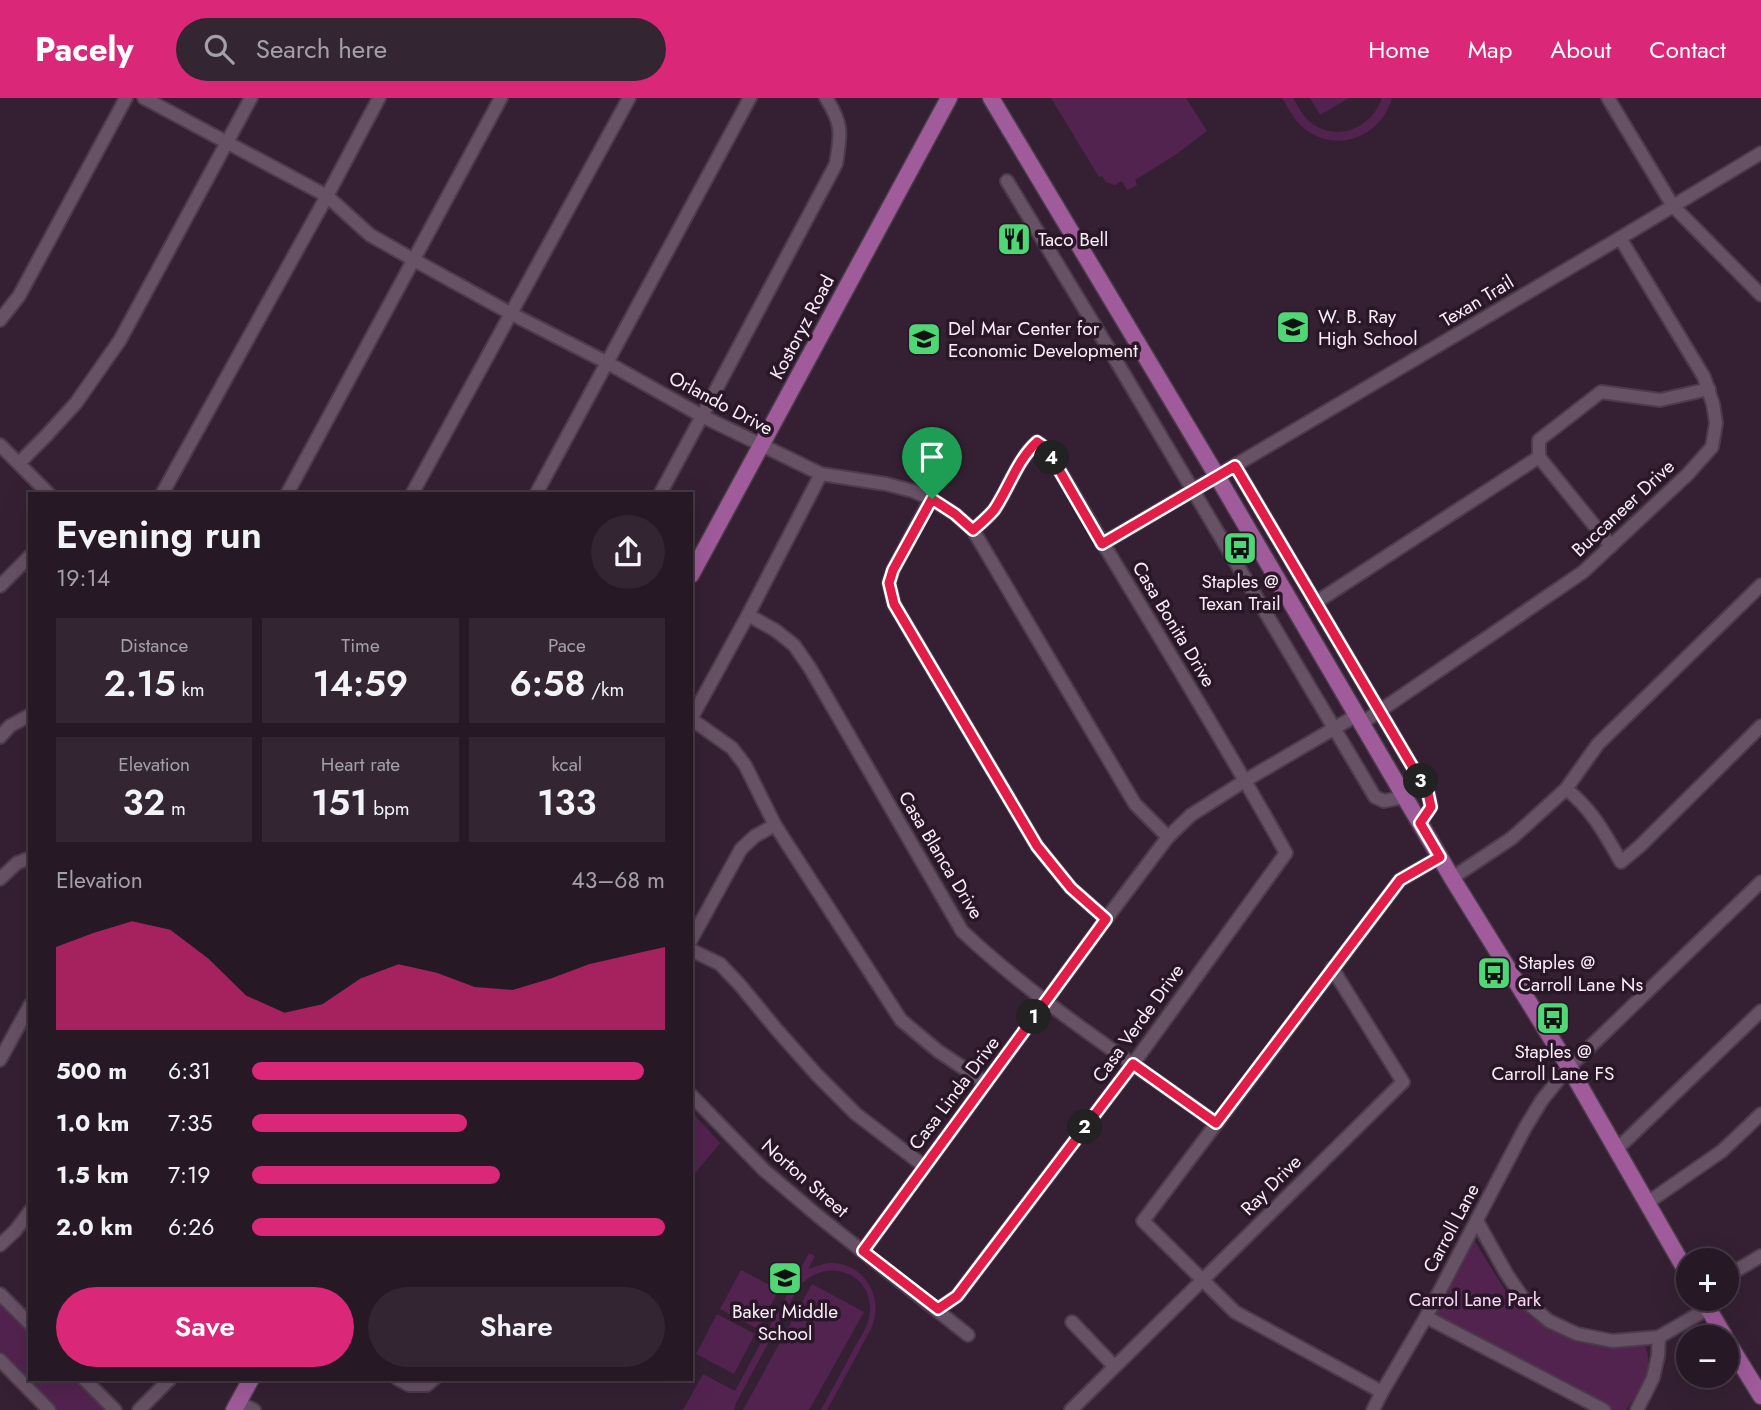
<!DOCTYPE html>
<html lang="en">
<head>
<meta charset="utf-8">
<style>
  body { margin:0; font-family:Jost,sans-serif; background:#332532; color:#f1f3f6; height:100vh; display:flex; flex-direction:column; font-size:26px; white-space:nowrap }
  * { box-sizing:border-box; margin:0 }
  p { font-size:23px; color:#a4a0a7 }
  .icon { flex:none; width:38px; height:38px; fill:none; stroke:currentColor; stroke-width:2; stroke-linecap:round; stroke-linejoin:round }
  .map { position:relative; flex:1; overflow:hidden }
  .details { position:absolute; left:28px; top:394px; width:665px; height:889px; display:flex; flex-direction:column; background:#271826; border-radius:0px; box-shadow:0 7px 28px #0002,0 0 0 2px #433743 }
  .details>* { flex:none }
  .controls { position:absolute; left:1676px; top:1150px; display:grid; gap:14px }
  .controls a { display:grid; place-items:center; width:63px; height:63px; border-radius:50%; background:#271826; box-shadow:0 7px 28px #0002,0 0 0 2px #433743; font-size:35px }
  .pin { position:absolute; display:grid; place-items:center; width:60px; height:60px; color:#fff; margin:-72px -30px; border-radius:50% 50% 50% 0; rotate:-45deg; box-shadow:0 0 7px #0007 }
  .pin .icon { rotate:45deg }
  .km { position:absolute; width:35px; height:35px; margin:-18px; border-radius:50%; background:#222; color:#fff; font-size:19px; line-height:35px; text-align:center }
  .round { display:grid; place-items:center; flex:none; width:74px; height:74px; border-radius:37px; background:#332532 }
  .overview { display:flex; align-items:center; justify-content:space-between; height:119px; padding:0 28px }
  h1 { font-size:38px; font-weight:600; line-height:52px }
  .metrics { display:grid; grid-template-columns:repeat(3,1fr); gap:10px; height:119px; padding:7px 28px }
  .metrics div { display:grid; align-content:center; border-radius:0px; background:#332532; text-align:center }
  .metrics b { font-size:35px; font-weight:600 }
  .metrics small { font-size:19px; font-weight:400 }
  .metrics p { font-size:19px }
  .chart { height:196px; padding:14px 28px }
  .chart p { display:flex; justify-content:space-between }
  .chart svg { width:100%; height:126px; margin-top:7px; fill:#db2777; opacity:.7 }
  .action { display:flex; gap:14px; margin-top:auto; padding:14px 28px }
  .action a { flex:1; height:80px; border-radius:42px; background:#db2777; color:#fff; font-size:28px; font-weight:600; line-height:80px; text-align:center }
  .action a+a { background:#332532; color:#f1f3f6 }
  ul { padding:0 28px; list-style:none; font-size:23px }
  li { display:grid; grid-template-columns:112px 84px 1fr; align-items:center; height:52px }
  li i { height:18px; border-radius:9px; background:#db2777 }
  header { display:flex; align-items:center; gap:42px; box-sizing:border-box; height:98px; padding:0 35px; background:#db2777; color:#fff }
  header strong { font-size:33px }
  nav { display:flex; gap:38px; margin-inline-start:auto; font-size:24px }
  .search { width:490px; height:63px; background:#332532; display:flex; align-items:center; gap:18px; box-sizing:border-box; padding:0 24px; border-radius:38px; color:#a4a0a7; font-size:26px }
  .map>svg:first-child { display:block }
</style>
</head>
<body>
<header>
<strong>Pacely</strong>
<div class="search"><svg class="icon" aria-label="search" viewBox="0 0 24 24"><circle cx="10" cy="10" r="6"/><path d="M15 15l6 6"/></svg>Search here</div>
<nav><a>Home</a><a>Map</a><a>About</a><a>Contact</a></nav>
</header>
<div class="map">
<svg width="1761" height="1312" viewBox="0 0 1761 1312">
  <rect width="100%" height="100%" fill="#342032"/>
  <!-- green -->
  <g fill="#52234f">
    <polygon points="1051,0 1186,0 1207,33 1175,57 1135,82 1137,87 1127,92 1122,83 1115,87 1106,84 1102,78 1099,79"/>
    <path d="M1282,0h11c5,8 9,17 16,23 27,23 63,7 73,-23h10c-10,36 -50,55 -83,34 -13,-8 -19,-21 -27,-34z"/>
    <polygon points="1310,0 1349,0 1320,17"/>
    <polygon points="691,1013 720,1045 691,1080"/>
    <path d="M1474,1142l36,58 25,22 34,19 32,6 44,1c10,22 -6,46 -19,64h-14l-174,-95 -4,-4 36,-70z"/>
    <path d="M809,1155l6,3 -7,13c7,-2 13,-5 21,-6 36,-1 56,35 42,66l-44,81h-6c10,-19 21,-38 31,-58 6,-11 14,-22 17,-34 9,-44 -43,-65 -71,-30l-62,115 -2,7h-51l20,-36 32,17z"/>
    <polygon points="741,1172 779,1192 758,1231 720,1211"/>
    <polygon points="812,1186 864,1214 809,1312 743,1312"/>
    <polygon points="0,1203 30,1233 30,1281 77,1281 108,1312 55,1312 0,1256"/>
    <polygon points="717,1216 755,1236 734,1276 696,1256"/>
  </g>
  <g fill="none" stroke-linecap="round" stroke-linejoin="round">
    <!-- minor casing -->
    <g stroke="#4c3b4b" stroke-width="16">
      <g id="minor">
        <polyline points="144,0 327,98 370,137 414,162 510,215 606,264 702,318 821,376 886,386 913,393 931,401 955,416 973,432 1135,706 1168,739"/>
        <polyline points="1608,0 1673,108 1761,197"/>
        <polyline points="1007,83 1115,261 1375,699 1384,703 1405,699"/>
        <polyline points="0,222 19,198 126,0"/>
        <polyline points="0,347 49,396"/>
        <polyline points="1539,359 1611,448"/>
        <polyline points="19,365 45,339 76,305 120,242 251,0"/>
        <polyline points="1235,368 1428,695 1431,709 1420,725"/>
        <polyline points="162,396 327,98 379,0"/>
        <polyline points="287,396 501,0"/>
        <polyline points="412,396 629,0"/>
        <polyline points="536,396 750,0"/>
        <path d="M660,396l42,-78 134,-252c5,-30 7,-40 -10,-66"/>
        <polyline points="931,401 893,472 889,485 894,506 1037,748 1071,790 1106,821"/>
        <polyline points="1102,446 1620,140 1761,55"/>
        <polyline points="0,488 30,458"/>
        <polyline points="1315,505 1539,359 1539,342 1601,294 1660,302 1709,291"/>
        <path d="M748,517l27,15 19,15 16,23 152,263c78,73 168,130 254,192"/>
        <polyline points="691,621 732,650 745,667 775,727 901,922 938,953 986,985"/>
        <polyline points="691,621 748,517 821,376"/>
        <polyline points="1362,625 1583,474 1688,376 1712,349 1716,325 1713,306 1704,279 1620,140"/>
        <polyline points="0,639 10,628 30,617"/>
        <path d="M1566,691c26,20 39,45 55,73l19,-16 121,-120"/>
        <polyline points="1452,780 1512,740 1566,691 1598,646 1761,487"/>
        <polyline points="0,781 17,765 30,760"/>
        <polyline points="691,842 741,751 755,738 775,727"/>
        <polyline points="691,852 720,866 740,887 777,932 817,977 856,1016 924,1068"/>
        <polyline points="0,962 30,907"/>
        <polyline points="691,997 764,1072 818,1118 968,1237"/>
        <polyline points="1616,1052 1761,913"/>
        <polyline points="1647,1105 1722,1053 1761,1016"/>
        <polyline points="1477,1123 1506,1175 1525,1203 1549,1223 1577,1236 1613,1243 1659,1239 1707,1211"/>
        <polyline points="0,1147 15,1133 30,1113"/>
        <polyline points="863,1153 1106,821 1168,739 1191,717 1246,682 1357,617"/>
        <polyline points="1727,1178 1761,1158"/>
        <polyline points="0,1196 30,1226"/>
        <path d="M938,1211l19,-13 176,-232 153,-211c-76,-137 -160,-269 -239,-404l-10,-7c-20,18 -28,46 -43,68 -6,7 -14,14 -21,20"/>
        <polyline points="1426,1219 1604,1312"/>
        <polyline points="1072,1224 1114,1268"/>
        <polyline points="0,1262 49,1312"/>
        <polyline points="84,1281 115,1312"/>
        <polyline points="398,1281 409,1287 427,1287 434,1281"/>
        <polyline points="1382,1294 1235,1214 1143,1123 1400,782 1440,759"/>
        <polyline points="238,1304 254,1312"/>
        <polyline points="139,1312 170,1281"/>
        <polyline points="1071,1312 1403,984 1332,870"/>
        <polyline points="1373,1312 1382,1294 1426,1219 1525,1030 1542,1002 1569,969 1761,784"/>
        <polyline points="1637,1312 1653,1280 1658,1258 1659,1239"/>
      </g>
    </g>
    <!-- major casing -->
    <g stroke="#4c3b4b" stroke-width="19">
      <g id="major">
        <polyline points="991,0 1217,378 1452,780 1569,969 1689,1178"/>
        <polyline points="691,477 949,0"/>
        <polyline points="1702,1200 1725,1239"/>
        <polyline points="1727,1243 1761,1298"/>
        <polyline points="234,1312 251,1281"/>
      </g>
    </g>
    <!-- minor -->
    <use href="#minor" stroke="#675165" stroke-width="12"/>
    <!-- major -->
    <use href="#major" stroke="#9f5b9a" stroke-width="16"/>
  </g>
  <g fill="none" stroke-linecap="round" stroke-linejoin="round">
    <!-- route casing -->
    <g stroke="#fff" stroke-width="14">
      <path id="route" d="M1037,344l10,7 55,95 133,-78 193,327 3,14 -11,16 20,34 -40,23 -184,243 -83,-59 -176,232 -19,13 -75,-58 243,-332 -35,-31 -34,-42 -143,-242 -5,-21 4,-13 39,-71 23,15 18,16c7,-6 15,-13 21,-20 15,-22 23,-50 43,-68z"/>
    </g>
    <!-- route -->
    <use href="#route" stroke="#e11d48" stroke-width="9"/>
  </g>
  <!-- icons -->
  <defs>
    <g id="restaurant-square" transform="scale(1.75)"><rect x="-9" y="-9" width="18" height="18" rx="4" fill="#4fd675" stroke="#291728"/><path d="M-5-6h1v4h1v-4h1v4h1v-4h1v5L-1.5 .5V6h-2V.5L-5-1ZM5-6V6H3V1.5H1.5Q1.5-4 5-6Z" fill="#111"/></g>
    <g id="school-square" transform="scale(1.75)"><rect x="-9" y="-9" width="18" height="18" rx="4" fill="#4fd675" stroke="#291728"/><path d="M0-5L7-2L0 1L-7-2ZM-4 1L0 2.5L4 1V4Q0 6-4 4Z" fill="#111"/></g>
    <g id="university-square" transform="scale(1.75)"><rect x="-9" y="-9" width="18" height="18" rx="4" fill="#4fd675" stroke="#291728"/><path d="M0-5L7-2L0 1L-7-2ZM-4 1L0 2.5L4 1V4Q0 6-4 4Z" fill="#111"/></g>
    <g id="bus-square" transform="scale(1.75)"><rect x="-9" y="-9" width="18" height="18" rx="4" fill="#4fd675" stroke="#291728"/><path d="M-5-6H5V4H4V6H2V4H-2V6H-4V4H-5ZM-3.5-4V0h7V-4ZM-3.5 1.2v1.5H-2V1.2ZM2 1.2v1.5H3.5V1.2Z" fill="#111"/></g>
  </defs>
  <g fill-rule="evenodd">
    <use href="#restaurant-square" x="1014" y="141"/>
    <use href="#school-square" x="1293" y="229"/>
    <use href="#university-square" x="924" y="241"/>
    <use href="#bus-square" x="1240" y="450"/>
    <use href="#bus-square" x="1494" y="875"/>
    <use href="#bus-square" x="1553" y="920"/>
    <use href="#school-square" x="785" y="1180"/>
  </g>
  <g text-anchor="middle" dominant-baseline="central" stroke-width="7" stroke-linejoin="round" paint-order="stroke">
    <!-- poi labels -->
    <g font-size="19" fill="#faedf9" stroke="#291728" text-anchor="start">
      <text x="1038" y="141">Taco Bell</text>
      <text x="1318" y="218">W. B. Ray<tspan x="1318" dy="22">High School</tspan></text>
      <text x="948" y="230">Del Mar Center for<tspan x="948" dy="22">Economic Development</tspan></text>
      <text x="1240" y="483" text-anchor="middle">Staples @<tspan x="1240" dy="22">Texan Trail</tspan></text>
      <text x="1518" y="864">Staples @<tspan x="1518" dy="22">Carroll Lane Ns</tspan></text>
      <text x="1553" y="953" text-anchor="middle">Staples @<tspan x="1553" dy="22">Carroll Lane FS</tspan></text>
      <text x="785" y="1213" text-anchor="middle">Baker Middle<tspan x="785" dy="22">School</tspan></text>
    </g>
    <!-- street labels -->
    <g font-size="19" fill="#faedf9" stroke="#291728">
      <text transform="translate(1477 203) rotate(-31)">Texan Trail</text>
      <text transform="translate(802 229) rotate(-62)">Kostoryz Road</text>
      <text transform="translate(721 305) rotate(28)">Orlando Drive</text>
      <text transform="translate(1623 410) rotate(-43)">Buccaneer Drive</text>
      <text transform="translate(1174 526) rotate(59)">Casa Bonita Drive</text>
      <text transform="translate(941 757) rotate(59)">Casa Blanca Drive</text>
      <text transform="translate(1138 925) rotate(-54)">Casa Verde Drive</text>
      <text transform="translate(954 995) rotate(-53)">Casa Linda Drive</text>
      <text transform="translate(805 1080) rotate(41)">Norton Street</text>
      <text transform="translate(1271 1087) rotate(-45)">Ray Drive</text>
      <text transform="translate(1451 1130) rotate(-62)">Carroll Lane</text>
    </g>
    <!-- park labels -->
    <g font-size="19" fill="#f9d6f6" stroke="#291728">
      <text x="1475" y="1201">Carrol Lane Park</text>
    </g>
  </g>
</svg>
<div class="controls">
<a>+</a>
<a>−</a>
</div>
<div class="pin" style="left:932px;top:401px;background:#1e9e55"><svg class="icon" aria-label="arrive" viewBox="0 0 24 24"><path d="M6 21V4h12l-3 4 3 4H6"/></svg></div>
<b class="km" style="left:1034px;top:919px">1</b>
<b class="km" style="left:1085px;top:1029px">2</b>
<b class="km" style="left:1421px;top:683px">3</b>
<b class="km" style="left:1052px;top:360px">4</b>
<section class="details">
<div class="overview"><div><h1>Evening run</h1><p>19:14</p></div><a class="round"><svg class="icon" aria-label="share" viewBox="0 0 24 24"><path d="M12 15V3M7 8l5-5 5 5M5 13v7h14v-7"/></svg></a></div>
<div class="metrics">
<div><p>Distance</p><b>2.15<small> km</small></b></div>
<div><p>Time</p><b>14:59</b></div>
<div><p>Pace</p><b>6:58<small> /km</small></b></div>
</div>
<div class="metrics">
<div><p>Elevation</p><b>32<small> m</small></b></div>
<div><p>Heart rate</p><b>151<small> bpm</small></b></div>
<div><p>kcal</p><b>133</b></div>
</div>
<div class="chart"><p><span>Elevation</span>43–68 m</p>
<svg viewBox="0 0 160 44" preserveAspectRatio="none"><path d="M0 44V15L10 10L20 6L30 9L40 19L50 32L60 38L70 35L80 26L90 21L100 24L110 29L120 30L130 26L140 21L150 18L160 15V44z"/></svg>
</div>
<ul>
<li><b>500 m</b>6:31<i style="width:95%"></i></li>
<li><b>1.0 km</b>7:35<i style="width:52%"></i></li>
<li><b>1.5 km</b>7:19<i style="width:60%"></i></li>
<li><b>2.0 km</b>6:26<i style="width:100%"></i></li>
</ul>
<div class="action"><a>Save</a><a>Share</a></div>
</section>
</div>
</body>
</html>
